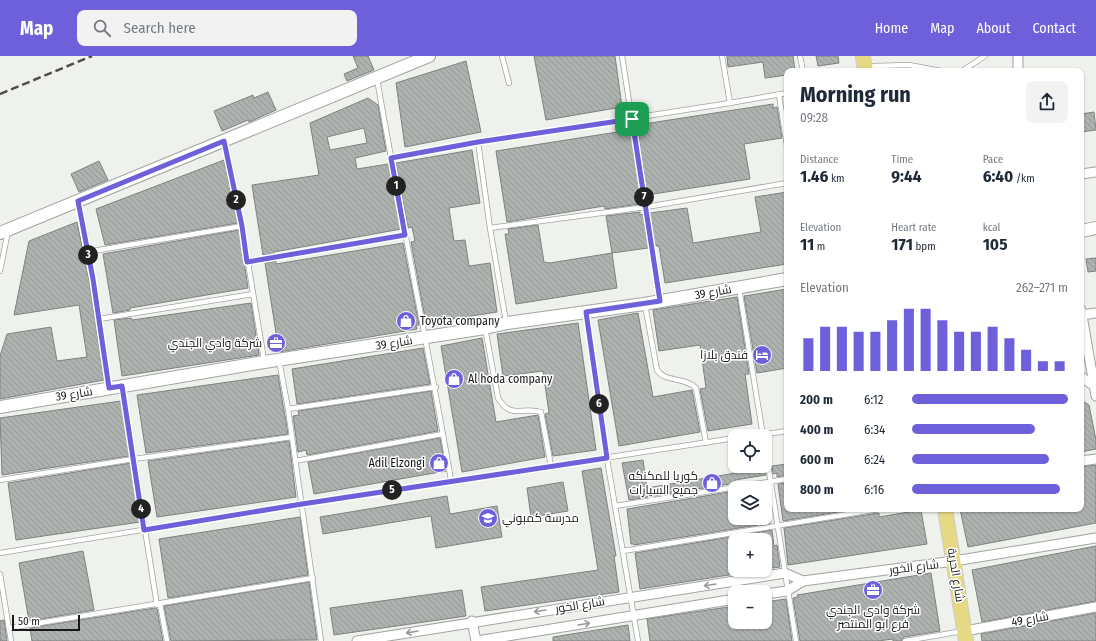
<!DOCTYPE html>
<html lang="en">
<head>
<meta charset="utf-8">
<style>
  body { margin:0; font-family:"Fira Sans Condensed",Cairo,sans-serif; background:#f2f2f3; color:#1f2937; height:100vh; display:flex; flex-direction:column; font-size:15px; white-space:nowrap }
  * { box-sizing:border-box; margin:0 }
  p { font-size:13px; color:#747a83 }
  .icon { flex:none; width:22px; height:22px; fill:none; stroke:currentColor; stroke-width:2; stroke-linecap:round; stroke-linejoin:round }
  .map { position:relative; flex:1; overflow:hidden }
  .side { position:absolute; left:784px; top:12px; width:300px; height:444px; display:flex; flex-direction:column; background:#fff; border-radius:8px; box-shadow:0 1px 3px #0004 }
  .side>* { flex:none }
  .fabs { position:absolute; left:728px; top:373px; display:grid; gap:8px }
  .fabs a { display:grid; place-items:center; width:44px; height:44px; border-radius:8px; background:#fff; box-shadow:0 1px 3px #0004; font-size:20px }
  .scale { position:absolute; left:12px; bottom:10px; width:68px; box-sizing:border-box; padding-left:4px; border:2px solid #181917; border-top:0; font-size:11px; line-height:14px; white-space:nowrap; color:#181917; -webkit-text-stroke:3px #fff; paint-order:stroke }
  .pin { position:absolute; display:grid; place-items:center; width:34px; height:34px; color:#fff; margin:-17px; border-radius:8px; box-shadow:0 2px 6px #0006 }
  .km { position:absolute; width:20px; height:20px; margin:-10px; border-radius:50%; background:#222; color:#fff; font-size:11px; line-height:20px; text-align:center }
  .round { display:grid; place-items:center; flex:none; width:42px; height:42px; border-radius:8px; background:#f2f2f3 }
  .head { display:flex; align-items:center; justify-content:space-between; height:68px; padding:0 16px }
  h1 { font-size:22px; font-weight:700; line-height:30px }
  .figures { display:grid; grid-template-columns:repeat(3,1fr); gap:6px; height:68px; padding:4px 16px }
  .figures div { display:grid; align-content:center }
  .figures b { font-size:17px; font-weight:700 }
  .figures small { font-size:11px; font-weight:400 }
  .figures p { font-size:11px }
  .chart { height:112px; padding:8px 16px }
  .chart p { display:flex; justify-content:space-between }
  .chart svg { width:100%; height:72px; margin-top:4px; stroke:#6d60da; stroke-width:6 }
  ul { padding:0 16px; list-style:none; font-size:13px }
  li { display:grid; grid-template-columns:64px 48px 1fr; align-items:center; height:30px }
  li i { height:10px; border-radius:5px; background:#6d60da }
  header { display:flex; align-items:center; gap:24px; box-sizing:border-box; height:56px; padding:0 20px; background:#6d60da; color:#fff }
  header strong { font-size:19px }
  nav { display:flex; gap:22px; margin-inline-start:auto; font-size:14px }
  .search { width:280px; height:36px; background:#f2f2f3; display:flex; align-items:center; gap:10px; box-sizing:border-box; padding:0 14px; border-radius:8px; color:#747a83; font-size:15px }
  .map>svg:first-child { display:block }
</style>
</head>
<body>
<header>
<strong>Map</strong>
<div class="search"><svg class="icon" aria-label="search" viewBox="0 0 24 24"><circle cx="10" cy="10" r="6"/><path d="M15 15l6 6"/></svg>Search here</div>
<nav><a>Home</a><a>Map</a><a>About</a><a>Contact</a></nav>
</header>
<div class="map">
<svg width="1096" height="585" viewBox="0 0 1096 585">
  <defs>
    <pattern id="building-back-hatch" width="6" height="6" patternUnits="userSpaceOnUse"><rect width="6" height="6" fill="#adb2af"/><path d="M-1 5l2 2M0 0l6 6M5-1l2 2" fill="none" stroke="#949896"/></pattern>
  </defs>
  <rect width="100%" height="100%" fill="#eef1ec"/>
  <!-- building -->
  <g fill="url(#building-back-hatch)" stroke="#7e8380" fill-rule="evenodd">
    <polygon points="353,0 368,0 374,14 347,25 344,18 358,12"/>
    <polygon points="534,0 615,0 622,51 546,64"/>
    <polygon points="727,0 793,0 795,15 787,15 787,19 765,22 763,6 728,11"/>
    <polygon points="816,0 838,0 839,7 818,10"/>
    <polygon points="466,5 481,76 405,91 396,27"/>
    <polygon points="268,36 276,54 249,66 248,64 222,75 214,55 253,39 254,42"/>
    <path d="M368,42l10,7 8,46 -31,7 2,11 31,-5 13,65 -127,23v2l-11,1 -11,-70 67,-10 -9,-52zM364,72l3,15 -37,7 -3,-13z"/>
    <polygon points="773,48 773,52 777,51 782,82 744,88 750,123 647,139 637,69"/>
    <polygon points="1094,56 1096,74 1081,76 1081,58"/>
    <polygon points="630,74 641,144 638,145 639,148 605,153 604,150 507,166 496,95"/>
    <polygon points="472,94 480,147 449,152 454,185 465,184 469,210 490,207 497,256 426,267 411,186 415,185 412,171 408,172 396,107"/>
    <polygon points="224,104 238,167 105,189 96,153"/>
    <polygon points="99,105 108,124 79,136 71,118"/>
    <polygon points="787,136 787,208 665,227 659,190 655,190 650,157 687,152 693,187 761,176 755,141"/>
    <polygon points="640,156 640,159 643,158 648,192 612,197 606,160"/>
    <polygon points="77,166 89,224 104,324 0,343 0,300 7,278 51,271 57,305 87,301 79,249 14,259 29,185"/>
    <polygon points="538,169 544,206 550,207 612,197 617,232 516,248 505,178 509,178 508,173"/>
    <polygon points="239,174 248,232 130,252 130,254 113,257 103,198"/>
    <polygon points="403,187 419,269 416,269 417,273 279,296 265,207 276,205 276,208"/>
    <polygon points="1096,202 1096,215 1088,216 1086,203"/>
    <polygon points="787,233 787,312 757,317 744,240"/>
    <polygon points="737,241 749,318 745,318 752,368 708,375 700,333 706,332 700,289 659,295 653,254"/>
    <polygon points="251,247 259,299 122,320 114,264 131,262 132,264"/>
    <polygon points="638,257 653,341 692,334 700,376 619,390 598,264"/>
    <polygon points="578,267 596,394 553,400 545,358 549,357 543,315 503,320 497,278"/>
    <polygon points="482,282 496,366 538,359 545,401 462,416 441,290"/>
    <polygon points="423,292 430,328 297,348 292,313"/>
    <polygon points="278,319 288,378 146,397 137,339"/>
    <polygon points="431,335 438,375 307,399 306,394 298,396 293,360 299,359 298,355"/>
    <polygon points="1081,344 1089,349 1096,384 1096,393 1081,396"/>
    <polygon points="121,345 129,400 2,419 0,362"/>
    <polygon points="440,382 446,415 314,438 308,406"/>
    <polygon points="289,385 296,441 157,461 148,405"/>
    <polygon points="643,404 647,432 765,412 766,419 735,424 735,427 629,444 622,407"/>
    <polygon points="131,407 140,466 16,484 8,427"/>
    <polygon points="787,408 787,419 777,421 777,417 773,418 772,410"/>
    <polygon points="1096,409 1096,467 968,491 960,453 1081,453 1081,411"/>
    <polygon points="601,412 616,500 614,500 619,536 485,555 481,531 598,514 582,415"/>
    <polygon points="563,426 568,455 531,461 527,432"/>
    <polygon points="787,427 787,453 856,453 783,465 778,428"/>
    <polygon points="735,435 735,462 770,462 770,467 634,489 634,488 631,488 627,453"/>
    <polygon points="447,440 450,458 497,450 502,481 436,492 431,460 323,478 320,461"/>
    <polygon points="921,454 927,488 788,509 784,472 879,457 879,461"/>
    <polygon points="300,461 308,519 168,542 159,483"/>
    <polygon points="772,474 774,490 777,489 780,511 765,513 765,484 735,484 735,518 640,533 635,497"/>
    <polygon points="1096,490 1096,545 982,566 972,514"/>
    <polygon points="83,495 94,554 29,565 19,507"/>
    <polygon points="931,517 940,575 904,581 901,585 893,585 893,583 878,585 800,585 793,542 798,541 797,539"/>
    <polygon points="309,526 317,584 171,585 164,550"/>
    <polygon points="462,534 466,560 334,579 330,552"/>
    <polygon points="786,543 792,585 650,585 647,563 735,550 735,566 765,566 765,546"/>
    <polygon points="155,552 157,553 163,585 32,585 30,572"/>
    <polygon points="1096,557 1096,585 982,585 981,578"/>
    <polygon points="4,564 7,585 0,585 0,565"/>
    <polygon points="628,569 630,585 553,585 553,581"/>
  </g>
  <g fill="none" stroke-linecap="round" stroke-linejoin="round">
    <!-- lane casing -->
    <g stroke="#a2a4a0" stroke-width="6">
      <g id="lane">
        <polyline points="502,0 509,27"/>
        <polyline points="622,0 660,245"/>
        <polyline points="722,0 730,47 787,37"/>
        <polyline points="800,0 803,15"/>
        <polyline points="874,10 909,9 941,15"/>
        <polyline points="962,15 985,0"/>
        <path d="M377,23c23,134 51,267 74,401"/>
        <polyline points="779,39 787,90"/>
        <polyline points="224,86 242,170 264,304"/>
        <polyline points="478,86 490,172 506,266"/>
        <polyline points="391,102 478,86 730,47"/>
        <polyline points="78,145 93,223 109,331"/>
        <polyline points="490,172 646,151 787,127"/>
        <polyline points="87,196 242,170"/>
        <polyline points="247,206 405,179"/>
        <polyline points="0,215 8,175"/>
        <polyline points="739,232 763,380"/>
        <path d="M645,249l12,65c7,12 28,7 39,18l10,55"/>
        <polyline points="586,256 607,403 638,585"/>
        <polyline points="99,263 253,238"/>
        <path d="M485,272l13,70c13,22 24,8 43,14l10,54"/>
        <polyline points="279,304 288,353 321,585"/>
        <polyline points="122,330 157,549"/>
        <polyline points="288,353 436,331"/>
        <polyline points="753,380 787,375"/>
        <polyline points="765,390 796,585"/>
        <polyline points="295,405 443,378"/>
        <polyline points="0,424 134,403 292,381"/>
        <polyline points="615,450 787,423"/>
        <polyline points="623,495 879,453"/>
        <polyline points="0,497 302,448 735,382"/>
        <polyline points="0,518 11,585"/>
        <polyline points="160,548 167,585"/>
        <polyline points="9,572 313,522"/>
        <polyline points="905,585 963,575"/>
      </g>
    </g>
    <!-- street casing -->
    <g stroke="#a2a4a0" stroke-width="11">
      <g id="street">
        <polyline points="1018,15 1018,0"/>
        <polyline points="1081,118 1096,116"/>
        <polyline points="1081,254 1096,340"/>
        <polyline points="1082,259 1096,257"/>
        <polyline points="1081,321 1096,331"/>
        <polyline points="1081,405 1096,403"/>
        <polyline points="765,538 787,535 803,525 954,505 1096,482"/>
        <polyline points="472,565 476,585"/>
        <polyline points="965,575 1096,551"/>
        <polyline points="357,585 785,517 803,525"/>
        <polyline points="477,585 735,543"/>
      </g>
    </g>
    <!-- secondary casing -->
    <g stroke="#a2a4a0" stroke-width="14">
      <g id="secondary">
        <polyline points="1081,175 1096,172"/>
        <polyline points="0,177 429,0"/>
        <polyline points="0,351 264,306 485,272 507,267 644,248 787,223"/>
      </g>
    </g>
    <!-- primary casing -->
    <g stroke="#ccc" stroke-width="16">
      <g id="primary">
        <polyline points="863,0 865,15"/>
        <polyline points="945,453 966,585"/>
      </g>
    </g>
    <!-- lane -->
    <use href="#lane" stroke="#fff" stroke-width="4.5"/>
    <!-- street -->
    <use href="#street" stroke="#fff" stroke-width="9"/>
    <!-- secondary -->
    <use href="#secondary" stroke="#fff" stroke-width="12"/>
    <!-- primary -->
    <use href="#primary" stroke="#e5d983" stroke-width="14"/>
    <!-- rail -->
    <polyline stroke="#4d4e4b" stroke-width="2.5" stroke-dasharray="8 4" stroke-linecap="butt" points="0,38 92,0"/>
  </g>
  <!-- one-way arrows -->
  <defs><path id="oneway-shaft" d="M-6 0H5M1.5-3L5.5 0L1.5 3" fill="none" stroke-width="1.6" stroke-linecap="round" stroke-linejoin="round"/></defs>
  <g stroke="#979897">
    <use href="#oneway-shaft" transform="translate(710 529) rotate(171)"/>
    <use href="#oneway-shaft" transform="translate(540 555) rotate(171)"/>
    <use href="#oneway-shaft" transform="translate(584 568) rotate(-9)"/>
    <use href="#oneway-shaft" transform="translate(412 576) rotate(170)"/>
  </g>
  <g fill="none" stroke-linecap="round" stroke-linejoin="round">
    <!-- route casing -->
    <g stroke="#fff" stroke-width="8">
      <polygon id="route" points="632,63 660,245 586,256 607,402 302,448 144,474 122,330 109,332 93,223 78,145 224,85 242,170 247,206 405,179 391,102 478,86"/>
    </g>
    <!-- route -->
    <use href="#route" stroke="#6d60da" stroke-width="5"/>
  </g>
  <!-- icons -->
  <defs>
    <g id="shop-disc" transform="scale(1)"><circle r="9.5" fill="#6d60da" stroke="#fff"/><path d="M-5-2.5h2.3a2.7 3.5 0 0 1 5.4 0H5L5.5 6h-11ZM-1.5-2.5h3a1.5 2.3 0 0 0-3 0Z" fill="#fff"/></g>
    <g id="office-disc" transform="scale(1)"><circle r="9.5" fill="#6d60da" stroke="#fff"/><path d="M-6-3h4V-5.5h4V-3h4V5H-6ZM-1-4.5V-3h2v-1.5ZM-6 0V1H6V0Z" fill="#fff"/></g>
    <g id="hotel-disc" transform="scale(1)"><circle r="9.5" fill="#6d60da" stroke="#fff"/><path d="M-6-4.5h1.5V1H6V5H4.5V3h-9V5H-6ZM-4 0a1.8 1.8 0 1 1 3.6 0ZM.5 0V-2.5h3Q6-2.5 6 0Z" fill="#fff"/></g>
    <g id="school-disc" transform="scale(1)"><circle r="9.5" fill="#6d60da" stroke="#fff"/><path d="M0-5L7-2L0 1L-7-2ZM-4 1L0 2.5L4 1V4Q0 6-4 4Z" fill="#fff"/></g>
  </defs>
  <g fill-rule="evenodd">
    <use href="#shop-disc" x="406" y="265"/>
    <use href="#office-disc" x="276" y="287"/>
    <use href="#hotel-disc" x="762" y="299"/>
    <use href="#shop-disc" x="454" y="323"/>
    <use href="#shop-disc" x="439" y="407"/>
    <use href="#shop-disc" x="712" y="427"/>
    <use href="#school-disc" x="488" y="462"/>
    <use href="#office-disc" x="873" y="534"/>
  </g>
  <g text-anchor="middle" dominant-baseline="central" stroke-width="3" stroke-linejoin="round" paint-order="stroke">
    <!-- street labels -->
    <g font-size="12" fill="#181917" stroke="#fff">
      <text transform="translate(713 236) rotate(-10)">شارع 39</text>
      <text transform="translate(394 287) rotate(-9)">شارع 39</text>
      <text transform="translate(74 338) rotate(-9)">شارع 39</text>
      <text transform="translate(914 511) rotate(-7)">شارع الخور</text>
      <text transform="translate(956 519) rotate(81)">شارع الحرية</text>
      <text transform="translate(580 549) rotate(-9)">شارع الخور</text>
      <text transform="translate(1030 563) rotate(-10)">شارع 49</text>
    </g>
    <!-- poi labels -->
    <g font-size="12" fill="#181917" stroke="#fff" text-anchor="end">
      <text x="420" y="265" text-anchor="start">Toyota company</text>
      <text x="262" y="287">شركة وادي الجندي</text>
      <text x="748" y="299">فندق بلازا</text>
      <text x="468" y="323" text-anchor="start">Al hoda company</text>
      <text x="425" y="407">Adil Elzongi</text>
      <text x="698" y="420">كوريا للمكنكه<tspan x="698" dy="14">جميع السيارات</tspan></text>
      <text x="502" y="462" text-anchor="start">مدرسة كمبوني</text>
      <text x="873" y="554" text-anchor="middle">شركة وادي الجندي<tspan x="873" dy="14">فرع ابو المنتصر</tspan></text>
    </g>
  </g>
</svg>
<div class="fabs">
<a><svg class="icon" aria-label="locate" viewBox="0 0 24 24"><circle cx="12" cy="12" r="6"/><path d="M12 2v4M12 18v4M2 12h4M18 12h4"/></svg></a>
<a><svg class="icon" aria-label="layers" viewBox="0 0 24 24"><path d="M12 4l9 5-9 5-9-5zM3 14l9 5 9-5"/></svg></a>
<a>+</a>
<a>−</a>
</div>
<div class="scale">50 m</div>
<div class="pin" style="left:632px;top:63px;background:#1e9e55"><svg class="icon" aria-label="arrive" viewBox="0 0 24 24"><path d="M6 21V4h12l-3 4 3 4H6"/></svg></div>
<b class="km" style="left:396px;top:130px">1</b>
<b class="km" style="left:236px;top:144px">2</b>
<b class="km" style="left:88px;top:199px">3</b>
<b class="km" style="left:141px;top:453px">4</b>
<b class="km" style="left:392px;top:434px">5</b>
<b class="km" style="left:599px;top:348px">6</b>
<b class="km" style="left:644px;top:141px">7</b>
<section class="side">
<div class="head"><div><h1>Morning run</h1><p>09:28</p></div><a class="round"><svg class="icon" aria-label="share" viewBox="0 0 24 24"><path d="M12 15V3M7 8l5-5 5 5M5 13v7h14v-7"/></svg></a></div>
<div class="figures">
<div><p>Distance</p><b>1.46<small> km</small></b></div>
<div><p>Time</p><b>9:44</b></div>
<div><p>Pace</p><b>6:40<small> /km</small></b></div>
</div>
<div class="figures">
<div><p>Elevation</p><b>11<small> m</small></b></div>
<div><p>Heart rate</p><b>171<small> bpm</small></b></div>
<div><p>kcal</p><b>105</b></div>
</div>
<div class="chart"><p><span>Elevation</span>262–271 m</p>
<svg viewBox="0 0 160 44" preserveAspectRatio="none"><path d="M5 44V24M15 44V17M25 44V17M35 44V20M45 44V20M55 44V13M65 44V6M75 44V6M85 44V13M95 44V20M105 44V20M115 44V17M125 44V24M135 44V31M145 44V38M155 44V38"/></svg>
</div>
<ul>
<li><b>200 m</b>6:12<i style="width:100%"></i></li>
<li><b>400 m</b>6:34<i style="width:79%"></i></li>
<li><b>600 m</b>6:24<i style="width:88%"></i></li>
<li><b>800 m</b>6:16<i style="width:95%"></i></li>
</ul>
</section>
</div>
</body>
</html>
